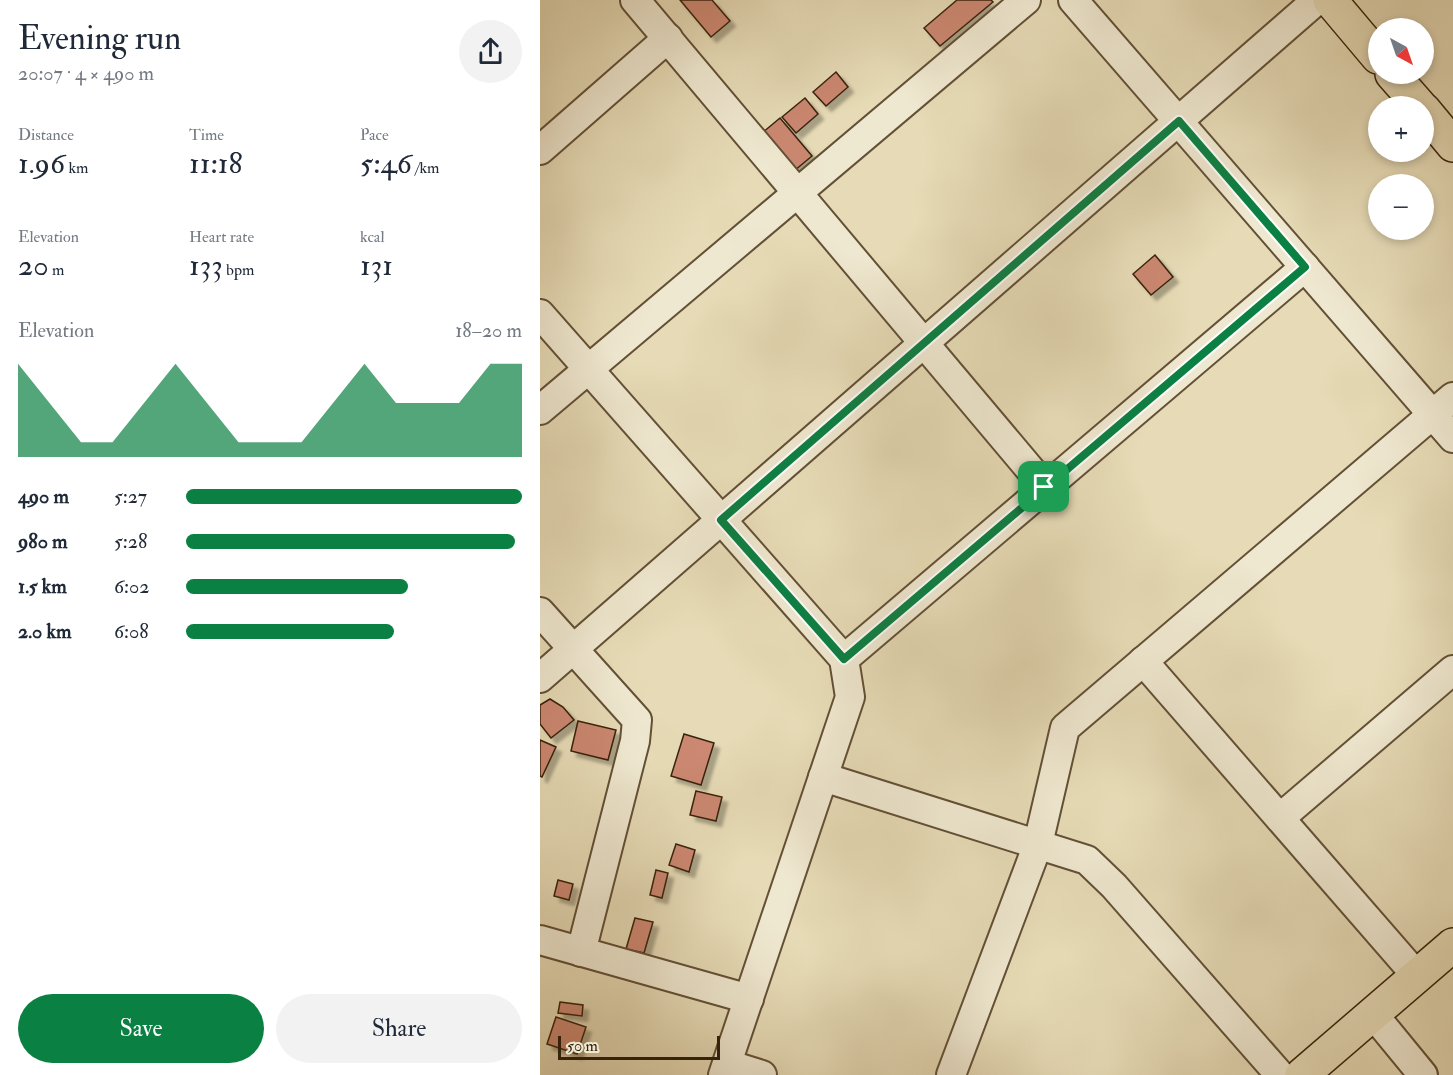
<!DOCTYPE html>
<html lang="en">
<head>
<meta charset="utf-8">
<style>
  body { margin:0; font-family:"IM FELL Double Pica",serif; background:#f2f2f3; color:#1f2937; height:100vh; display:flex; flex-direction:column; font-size:22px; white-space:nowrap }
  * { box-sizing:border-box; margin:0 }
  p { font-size:20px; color:#747a83 }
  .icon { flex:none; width:33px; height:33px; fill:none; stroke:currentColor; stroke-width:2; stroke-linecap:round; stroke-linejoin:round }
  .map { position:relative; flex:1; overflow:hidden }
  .details { display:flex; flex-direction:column; background:#fff; width:540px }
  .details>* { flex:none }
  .needle { width:39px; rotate:140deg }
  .buttons { position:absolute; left:828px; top:18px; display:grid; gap:12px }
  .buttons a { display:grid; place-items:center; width:66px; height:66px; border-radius:50%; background:#fff; box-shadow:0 3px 9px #0003; font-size:30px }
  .scale { position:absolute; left:18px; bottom:15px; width:162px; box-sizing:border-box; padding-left:6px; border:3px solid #37220c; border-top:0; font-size:16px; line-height:21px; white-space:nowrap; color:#37220c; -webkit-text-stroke:4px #efe8d0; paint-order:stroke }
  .pin { position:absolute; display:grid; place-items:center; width:51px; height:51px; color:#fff; margin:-26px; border-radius:12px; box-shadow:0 3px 9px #0006 }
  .round { display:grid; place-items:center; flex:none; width:63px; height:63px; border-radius:32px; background:#f2f2f3 }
  .head { display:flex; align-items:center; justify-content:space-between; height:102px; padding:0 18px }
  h1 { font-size:33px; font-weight:600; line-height:45px }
  .stats { display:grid; grid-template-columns:repeat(3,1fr); gap:9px; height:102px; padding:6px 18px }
  .stats div { display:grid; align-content:center }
  .stats b { font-size:30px; font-weight:600 }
  .stats small { font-size:16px; font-weight:400 }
  .stats p { font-size:16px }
  .chart { height:168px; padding:12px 18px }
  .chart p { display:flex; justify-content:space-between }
  .chart svg { width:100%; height:108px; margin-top:6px; fill:#0b8043; opacity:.7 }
  .action { display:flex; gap:12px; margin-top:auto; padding:12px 18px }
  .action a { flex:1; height:69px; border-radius:36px; background:#0b8043; color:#fff; font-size:24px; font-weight:600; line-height:69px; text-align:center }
  .action a+a { background:#f2f2f3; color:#1f2937 }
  ul { padding:0 18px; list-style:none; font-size:20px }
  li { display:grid; grid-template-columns:96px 72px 1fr; align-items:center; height:45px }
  li i { height:15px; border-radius:8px; background:#0b8043 }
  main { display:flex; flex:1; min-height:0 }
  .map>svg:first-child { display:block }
</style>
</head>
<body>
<main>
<section class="details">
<div class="head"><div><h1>Evening run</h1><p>20:07 · 4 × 490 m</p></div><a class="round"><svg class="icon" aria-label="share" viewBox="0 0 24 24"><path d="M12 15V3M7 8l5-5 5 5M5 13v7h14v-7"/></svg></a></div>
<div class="stats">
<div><p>Distance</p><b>1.96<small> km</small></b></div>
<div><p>Time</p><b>11:18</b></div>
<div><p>Pace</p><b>5:46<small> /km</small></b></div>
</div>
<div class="stats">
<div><p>Elevation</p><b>20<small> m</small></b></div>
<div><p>Heart rate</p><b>133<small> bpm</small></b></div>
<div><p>kcal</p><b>131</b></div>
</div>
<div class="chart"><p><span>Elevation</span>18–20 m</p>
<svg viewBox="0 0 160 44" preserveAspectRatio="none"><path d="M0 44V6L10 22L20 38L30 38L40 22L50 6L60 22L70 38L80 38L90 38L100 22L110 6L120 22L130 22L140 22L150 6L160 6V44z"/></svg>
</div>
<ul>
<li><b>490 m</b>5:27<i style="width:100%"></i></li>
<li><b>980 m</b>5:28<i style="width:98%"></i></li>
<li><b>1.5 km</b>6:02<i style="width:66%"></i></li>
<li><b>2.0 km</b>6:08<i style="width:62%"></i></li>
</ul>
<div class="action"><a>Save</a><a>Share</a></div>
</section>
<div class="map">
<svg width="913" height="1075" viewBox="0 0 913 1075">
  <defs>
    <filter id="shadow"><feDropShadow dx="5.5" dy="5.5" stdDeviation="1.5" flood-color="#0004"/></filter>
  </defs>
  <rect width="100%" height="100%" fill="#e6dbb6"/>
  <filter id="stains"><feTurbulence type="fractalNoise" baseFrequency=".00333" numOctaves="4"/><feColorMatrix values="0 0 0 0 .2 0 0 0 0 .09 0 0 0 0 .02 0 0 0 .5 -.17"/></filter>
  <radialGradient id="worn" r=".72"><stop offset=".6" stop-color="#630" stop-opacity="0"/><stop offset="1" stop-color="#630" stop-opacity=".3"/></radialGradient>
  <!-- building -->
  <g fill="#cc8872" stroke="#37220c" stroke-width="1.5" filter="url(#shadow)">
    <polygon points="140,0 172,0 190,21 171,37"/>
    <polygon points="417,0 451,0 453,2 400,46 384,28"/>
    <polygon points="296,72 308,87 286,106 273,92"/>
    <polygon points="265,98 278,114 256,133 242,117"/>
    <polygon points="240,118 272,156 254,171 222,133"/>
    <polygon points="615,255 633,277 611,295 593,274"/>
    <polygon points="10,699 23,707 34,720 11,738 0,724 0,705"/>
    <polygon points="38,721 76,730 68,760 31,751"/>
    <polygon points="144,734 174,743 161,785 131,776"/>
    <polygon points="0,740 16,747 2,777 0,776"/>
    <polygon points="156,791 182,797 176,821 150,815"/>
    <polygon points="136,844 155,850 149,872 129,865"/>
    <polygon points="116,870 128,873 122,898 110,895"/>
    <polygon points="18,880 33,884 29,900 14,896"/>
    <polygon points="95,918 113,922 104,953 86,949"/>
    <polygon points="20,1002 43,1005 42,1016 18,1013"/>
    <polygon points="16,1017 46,1027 37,1054 7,1044"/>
  </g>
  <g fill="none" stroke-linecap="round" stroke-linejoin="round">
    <!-- minor casing -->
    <g stroke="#635036" stroke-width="32">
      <g id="minor">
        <polyline points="95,0 505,487"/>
        <polyline points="533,0 913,438"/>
        <polyline points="0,150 128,38"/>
        <polyline points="0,314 304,659 310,697 183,1075"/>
        <polyline points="0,410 486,0"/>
        <polyline points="0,612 97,720 95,741 41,952"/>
        <polyline points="304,659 765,267"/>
        <polyline points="603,661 877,976"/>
        <polyline points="0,678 777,0"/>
        <polyline points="283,777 547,860 574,886 740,1075"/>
        <polyline points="740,818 913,670"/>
        <polyline points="0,940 209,999"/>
        <polyline points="833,1014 883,1075"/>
        <polyline points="187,1064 222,1075"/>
        <polyline points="411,1075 498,844 525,728 913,397"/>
      </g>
    </g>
    <!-- major casing -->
    <g stroke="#37220c" stroke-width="36">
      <g id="major">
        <polyline points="790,0 838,57"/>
        <polyline points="852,74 880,106"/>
        <polyline points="884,110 913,145"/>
        <polyline points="762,1075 913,945"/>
      </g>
    </g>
    <!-- minor -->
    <use href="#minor" stroke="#efe8d0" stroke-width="28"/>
    <!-- major -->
    <use href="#major" stroke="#e6dbb6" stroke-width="33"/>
  </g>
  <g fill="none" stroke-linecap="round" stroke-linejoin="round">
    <!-- route casing -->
    <g stroke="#fff" stroke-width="12">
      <polygon id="route" points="639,121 765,267 304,659 181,520"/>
    </g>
    <!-- route -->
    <use href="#route" stroke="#0b8043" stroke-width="8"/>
  </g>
  <rect width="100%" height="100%" filter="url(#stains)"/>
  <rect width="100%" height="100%" fill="url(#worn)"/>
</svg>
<div class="buttons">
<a><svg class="needle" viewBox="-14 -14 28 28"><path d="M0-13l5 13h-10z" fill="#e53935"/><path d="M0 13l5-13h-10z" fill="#747a83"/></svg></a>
<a>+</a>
<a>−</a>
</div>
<div class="scale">50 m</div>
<div class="pin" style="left:504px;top:487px;background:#1e9e55"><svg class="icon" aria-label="arrive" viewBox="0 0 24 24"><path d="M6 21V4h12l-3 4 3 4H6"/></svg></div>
</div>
</main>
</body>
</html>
